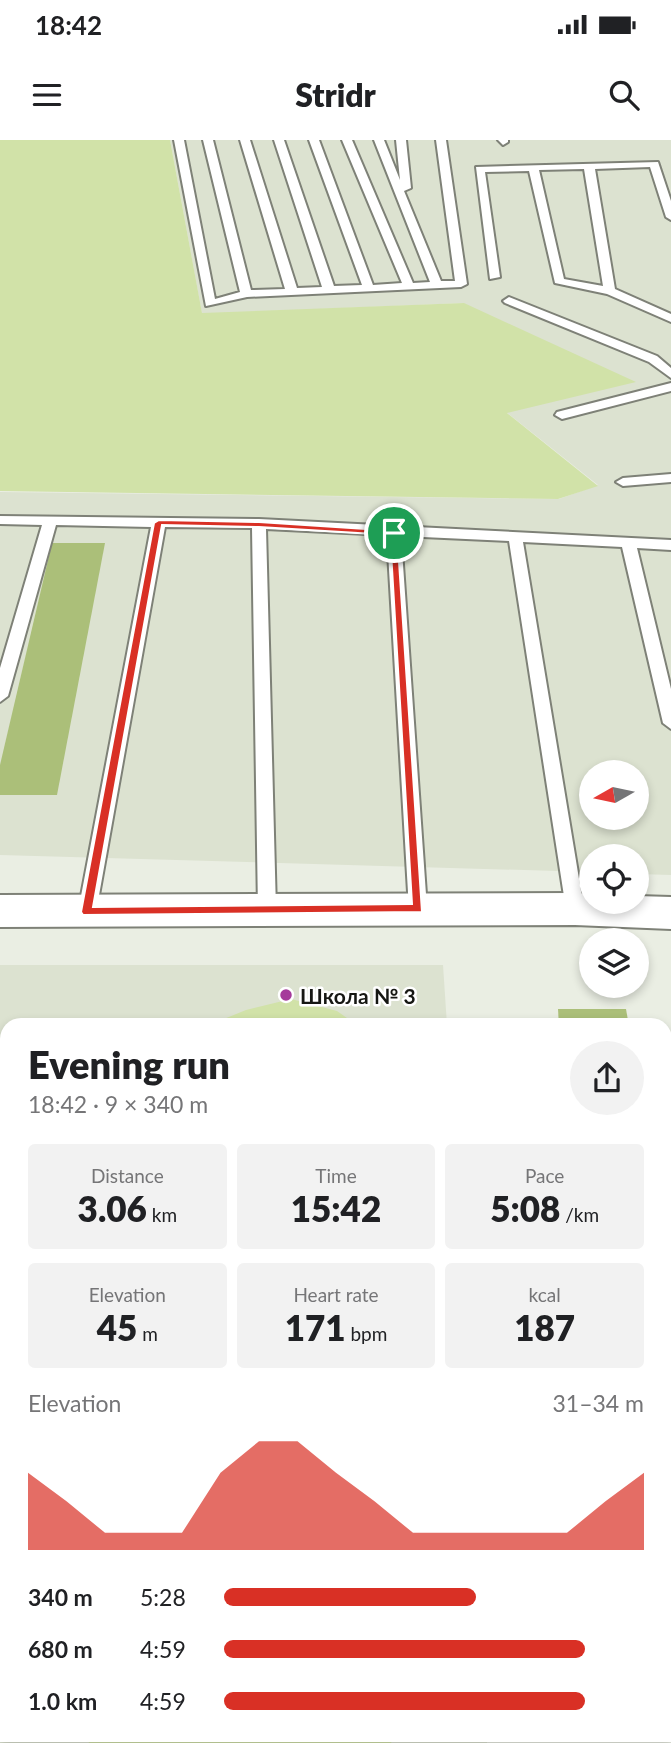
<!DOCTYPE html>
<html lang="en">
<head>
<meta charset="utf-8">
<style>
  body { margin:0; font-family:Lato,sans-serif; background:#f2f2f2; color:#202124; height:100vh; display:flex; flex-direction:column; font-size:26px; white-space:nowrap }
  * { box-sizing:border-box; margin:0 }
  p { font-size:23px; color:#757577 }
  .icon { flex:none; width:38px; height:38px; fill:none; stroke:currentColor; stroke-width:2; stroke-linecap:round; stroke-linejoin:round }
  .map { position:relative; flex:1; overflow:hidden }
  .panel { position:absolute; left:0px; top:878px; width:672px; height:724px; display:flex; flex-direction:column; background:#fff; border-radius:21px 21px 0 0; box-shadow:0 4px 10px #0003 }
  .panel>* { flex:none }
  .needle { width:46px; rotate:261deg }
  .fabs { position:absolute; left:579px; top:620px; display:grid; gap:14px }
  .fabs a { display:grid; place-items:center; width:70px; height:70px; border-radius:50%; background:#fff; box-shadow:0 4px 10px #0003; font-size:35px }
  .pin { position:absolute; display:grid; place-items:center; width:60px; height:60px; color:#fff; margin:-30px; border:4px solid #fff; border-radius:50%; box-shadow:0 2px 7px #0007 }
  .round { display:grid; place-items:center; flex:none; width:74px; height:74px; border-radius:37px; background:#f2f2f2 }
  .summary { display:flex; align-items:center; justify-content:space-between; height:119px; padding:0 28px }
  h1 { font-size:38px; font-weight:800; line-height:52px }
  .stats { display:grid; grid-template-columns:repeat(3,1fr); gap:10px; height:119px; padding:7px 28px }
  .stats div { display:grid; align-content:center; border-radius:7px; background:#f2f2f2; text-align:center }
  .stats b { font-size:35px; font-weight:800 }
  .stats small { font-size:19px; font-weight:400 }
  .stats p { font-size:19px }
  .chart { height:196px; padding:14px 28px }
  .chart p { display:flex; justify-content:space-between }
  .chart svg { width:100%; height:126px; margin-top:7px; fill:#d93025; opacity:.7 }
  ul { padding:0 28px; list-style:none; font-size:23px }
  li { display:grid; grid-template-columns:112px 84px 1fr; align-items:center; height:52px }
  li i { height:18px; border-radius:9px; background:#d93025 }
  .status { display:flex; justify-content:space-between; align-items:center; height:49px; padding:0 35px; background:#fff; direction:ltr }
  .status svg { height:19px; fill:currentColor }
  header { display:flex; justify-content:space-between; align-items:center; height:91px; padding:0 28px; background:#fff; font-size:32px; font-weight:800 }
  .map>svg:first-child { display:block }
</style>
</head>
<body>
<div class="status"><b>18:42</b><svg viewBox="0 0 49 12"><path d="M0 12V9h3v3zM5 12V6h3v6zM10 12V3h3v9zM15 12V0h3v12zM26 1h20v11H26zM47 4h2v5h-2z"/></svg></div>
<header><svg class="icon" aria-label="menu" viewBox="0 0 24 24"><path d="M4 6h16M4 12h16M4 18h16"/></svg>Stridr<svg class="icon" aria-label="search" viewBox="0 0 24 24"><circle cx="10" cy="10" r="6"/><path d="M15 15l6 6"/></svg></header>
<div class="map">
<svg width="671" height="1603" viewBox="0 0 671 1603">
  <rect width="100%" height="100%" fill="#eaeee3"/>
  <!-- built -->
  <g fill="#dce2d0" fill-rule="evenodd">
    <path d="M170,0h501v735l-34,-1v-18h-45l-1,16 -591,-17v-363l559,7 39,-14 -92,-73 -42,-109 -262,11zM592,632h45v45h-45z"/>
    <polygon points="0,825 443,825 447,885 7,886 7,1596 487,1596 487,1603 0,1603"/>
  </g>
  <!-- green -->
  <g fill="#d1e2a8">
    <polygon points="0,0 170,0 202,173 464,163 636,242 507,273 598,346 558,359 0,351"/>
    <polygon points="291,859 337,871 357,885 209,885 246,870"/>
    <polygon points="87,1596 395,1596 391,1603 89,1603"/>
  </g>
  <!-- building -->
  <g fill="#abbf79">
    <polygon points="52,403 105,403 57,655 0,655 0,625"/>
    <polygon points="558,869 626,869 629,886 559,886"/>
  </g>
  <g fill="none" stroke-linecap="round" stroke-linejoin="round">
    <!-- lane casing -->
    <g stroke="#7e8177" stroke-width="4">
      <g id="lane">
        <polygon points="174,0 184,0 215,159 240,152 203,0 213,0 251,150 285,149 240,0 250,0 297,148 322,147 274,0 284,0 334,146 362,145 309,0 319,0 373,145 402,143 342,0 352,0 413,143 430,142 374,0 384,0 400,40 396,0 406,0 411,48 404,51 441,141 455,141 436,0 446,0 467,144 461,147 247,157 206,166"/>
        <polygon points="498,0 508,0 508,2 503,5"/>
        <path d="M658,22l13,39v19l-5,-3 -16,-50 -55,2 20,120 56,25v8l-64,-28 -52,-11 -26,-112 -44,1 15,105 -10,2 -14,-112zM584,29l19,117 -39,-7 -25,-109z"/>
        <polygon points="509,157 657,216 671,228 671,238 649,222 505,163 503,161"/>
        <polygon points="671,243 671,251 562,279 555,275 557,272"/>
        <polygon points="671,334 671,342 623,346 616,342 623,338"/>
        <polygon points="0,376 259,379 671,400 671,410 637,408 671,549 671,589 663,583 622,407 523,402 584,769 582,775 575,777 568,775 566,769 509,401 401,396 427,769 425,775 418,777 411,775 409,769 387,395 266,389 276,770 274,776 267,778 260,776 258,770 252,388 165,387 96,772 94,778 87,780 80,778 78,772 151,387 56,385 8,556 0,562 0,528 42,385 0,384"/>
      </g>
    </g>
    <!-- street casing -->
    <g stroke="#7e8177" stroke-width="4">
      <polygon id="street" points="575,753 592,754 592,761 637,761 637,756 671,757 671,789 575,785 0,787 0,755"/>
    </g>
    <!-- lane -->
    <use href="#lane" fill="#fff" fill-rule="evenodd"/>
    <!-- street -->
    <use href="#street" fill="#fff" fill-rule="evenodd"/>
  </g>
  <!-- route -->
  <path fill="#d93025" stroke="#fff" stroke-width="2" fill-rule="evenodd" d="M159,380l100,2 138,9 25,381 -339,3 -2,-3 73,-389zM162,385l97,2 131,8 22,369 -319,3z"/>
  <!-- markers -->
  <circle fill="#a53a9b" stroke="#fff" stroke-width="2.5" cx="286" cy="855" r="7"/>
  <g text-anchor="middle" dominant-baseline="central" stroke-width="5" stroke-linejoin="round" paint-order="stroke">
    <!-- poi labels -->
    <g font-size="21" font-weight="bold" fill="#161713" stroke="#fff" text-anchor="start">
      <text x="300" y="855">Школа № 3</text>
    </g>
  </g>
</svg>
<div class="fabs">
<a><svg class="needle" viewBox="-14 -14 28 28"><path d="M0-13l5 13h-10z" fill="#e53935"/><path d="M0 13l5-13h-10z" fill="#757577"/></svg></a>
<a><svg class="icon" aria-label="locate" viewBox="0 0 24 24"><circle cx="12" cy="12" r="6"/><path d="M12 2v4M12 18v4M2 12h4M18 12h4"/></svg></a>
<a><svg class="icon" aria-label="layers" viewBox="0 0 24 24"><path d="M12 4l9 5-9 5-9-5zM3 14l9 5 9-5"/></svg></a>
</div>
<div class="pin" style="left:394px;top:393px;background:#1e9e55"><svg class="icon" aria-label="arrive" viewBox="0 0 24 24"><path d="M6 21V4h12l-3 4 3 4H6"/></svg></div>
<section class="panel">
<div class="summary"><div><h1>Evening run</h1><p>18:42 · 9 × 340 m</p></div><a class="round"><svg class="icon" aria-label="share" viewBox="0 0 24 24"><path d="M12 15V3M7 8l5-5 5 5M5 13v7h14v-7"/></svg></a></div>
<div class="stats">
<div><p>Distance</p><b>3.06<small> km</small></b></div>
<div><p>Time</p><b>15:42</b></div>
<div><p>Pace</p><b>5:08<small> /km</small></b></div>
</div>
<div class="stats">
<div><p>Elevation</p><b>45<small> m</small></b></div>
<div><p>Heart rate</p><b>171<small> bpm</small></b></div>
<div><p>kcal</p><b>187</b></div>
</div>
<div class="chart"><p><span>Elevation</span>31–34 m</p>
<svg viewBox="0 0 160 44" preserveAspectRatio="none"><path d="M0 44V17L10 27L20 38L30 38L40 38L50 17L60 6L70 6L80 17L90 27L100 38L110 38L120 38L130 38L140 38L150 27L160 17V44z"/></svg>
</div>
<ul>
<li><b>340 m</b>5:28<i style="width:60%"></i></li>
<li><b>680 m</b>4:59<i style="width:86%"></i></li>
<li><b>1.0 km</b>4:59<i style="width:86%"></i></li>
</ul>
</section>
</div>
</body>
</html>
